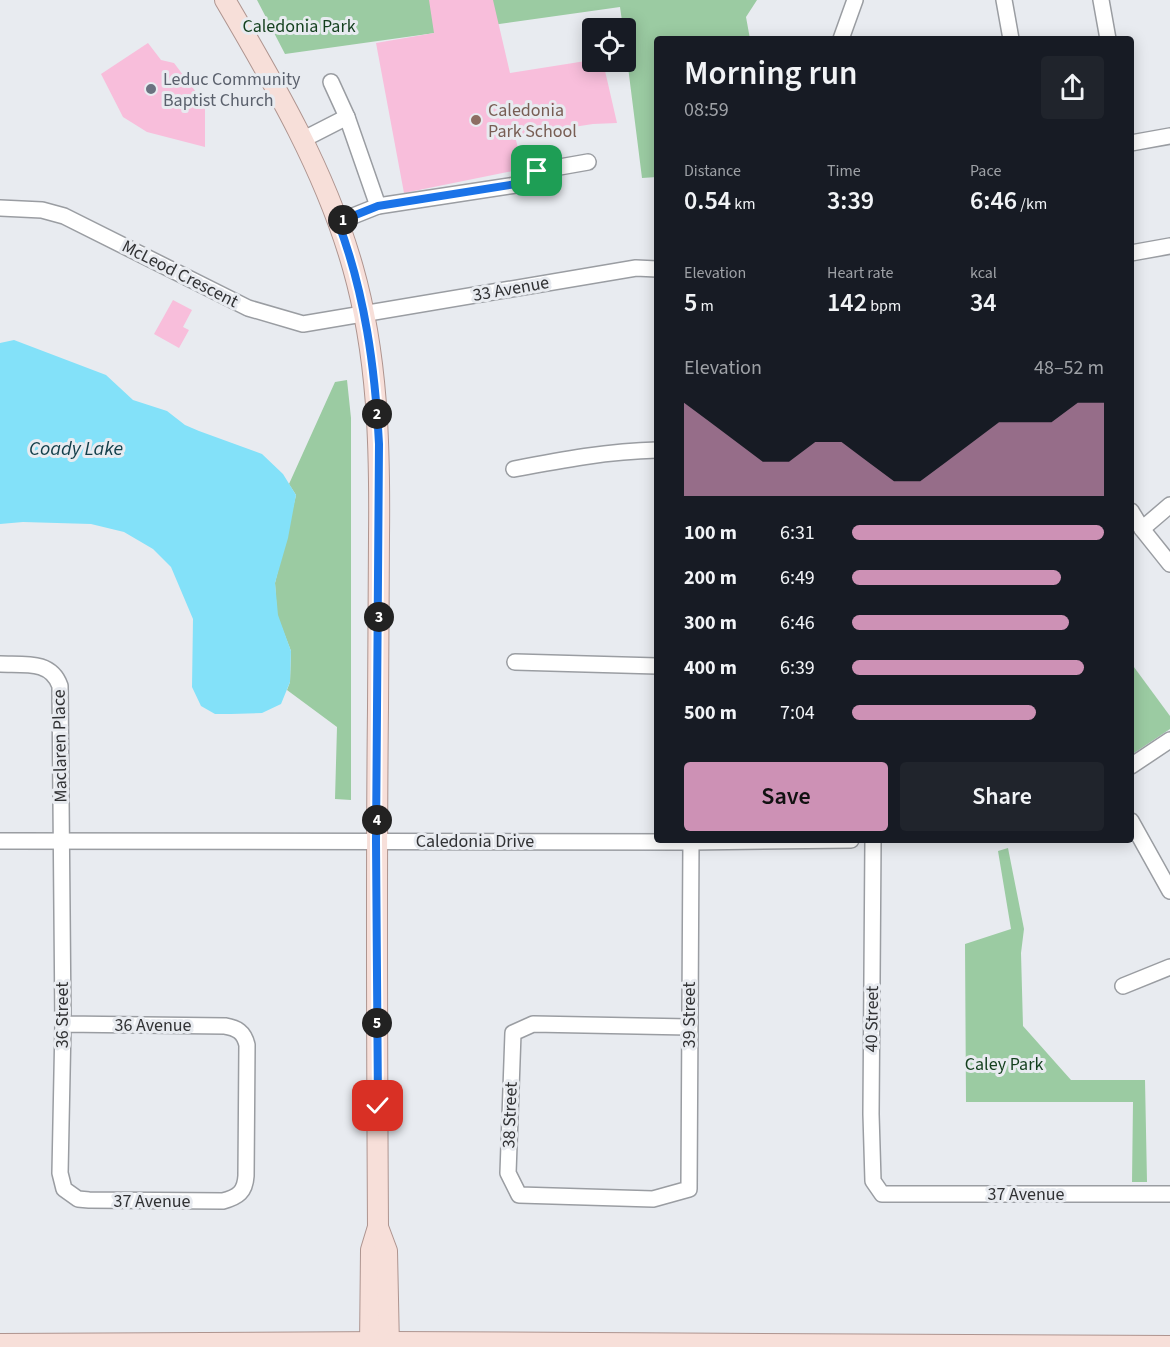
<!DOCTYPE html>
<html lang="en">
<head>
<meta charset="utf-8">
<style>
  body { margin:0; font-family:"Source Sans 3",sans-serif; background:#20242c; color:#f1f3f6; height:100vh; display:flex; flex-direction:column; font-size:22px; white-space:nowrap }
  * { box-sizing:border-box; margin:0 }
  p { font-size:20px; color:#9ea1a6 }
  .icon { flex:none; width:33px; height:33px; fill:none; stroke:currentColor; stroke-width:2; stroke-linecap:round; stroke-linejoin:round }
  .map { position:relative; flex:1; overflow:hidden }
  .panel { position:absolute; left:654px; top:36px; width:480px; height:807px; display:flex; flex-direction:column; background:#171b24; border-radius:6px; box-shadow:0 3px 15px #0003 }
  .panel>* { flex:none }
  .tools { position:absolute; left:582px; top:18px; display:grid; gap:12px }
  .tools a { display:grid; place-items:center; width:54px; height:54px; border-radius:6px; background:#171b24; box-shadow:0 3px 15px #0003; font-size:30px }
  .pin { position:absolute; display:grid; place-items:center; width:51px; height:51px; color:#fff; margin:-26px; border-radius:12px; box-shadow:0 3px 9px #0006 }
  .km { position:absolute; width:30px; height:30px; margin:-15px; border-radius:50%; background:#222; color:#fff; font-size:16px; line-height:30px; text-align:center }
  .round { display:grid; place-items:center; flex:none; width:63px; height:63px; border-radius:6px; background:#20242c }
  .overview { display:flex; align-items:center; justify-content:space-between; height:102px; padding:0 30px }
  h1 { font-size:33px; font-weight:600; line-height:45px }
  .metrics { display:grid; grid-template-columns:repeat(3,1fr); gap:9px; height:102px; padding:6px 30px }
  .metrics div { display:grid; align-content:center }
  .metrics b { font-size:26px; font-weight:600 }
  .metrics small { font-size:16px; font-weight:400 }
  .metrics p { font-size:16px }
  .chart { height:168px; padding:12px 30px }
  .chart p { display:flex; justify-content:space-between }
  .chart svg { width:100%; height:108px; margin-top:6px; fill:#cd91b5; opacity:.7 }
  .button { display:flex; gap:12px; margin-top:auto; padding:12px 30px }
  .button a { flex:1; height:69px; border-radius:6px; background:#cd91b5; color:#111; font-size:24px; font-weight:600; line-height:69px; text-align:center }
  .button a+a { background:#20242c; color:#f1f3f6 }
  ul { padding:0 30px; list-style:none; font-size:20px }
  li { display:grid; grid-template-columns:96px 72px 1fr; align-items:center; height:45px }
  li i { height:15px; border-radius:8px; background:#cd91b5 }
  .map>svg:first-child { display:block }
</style>
</head>
<body>
<div class="map">
<svg width="1170" height="1347" viewBox="0 0 1170 1347">
  <rect width="100%" height="100%" fill="#e8ebf0"/>
  <!-- green -->
  <g fill="#9bcba2">
    <polygon points="257,0 757,0 746,17 750,39 657,39 657,177 642,178 626,51 626,28 623,28 620,7 285,54"/>
    <polygon points="347,380 351,418 351,800 335,799 337,727 287,690 290,682 291,651 277,615 275,583 296,495 289,484 335,382"/>
    <polygon points="1131,663 1170,716 1170,729 1131,755"/>
    <polygon points="1008,848 1024,929 1021,953 1023,1026 1071,1080 1145,1080 1147,1182 1132,1182 1133,1102 966,1102 965,944 1011,929 998,851"/>
  </g>
  <!-- water -->
  <polygon fill="#83e1f9" points="14,340 106,375 133,400 167,411 185,425 199,431 262,454 283,474 296,495 288,538 275,583 278,615 291,651 290,682 281,704 262,713 231,714 215,714 201,706 192,687 193,619 171,567 153,549 124,532 91,524 23,522 0,524 0,343"/>
  <!-- building -->
  <g fill="#f8bedb">
    <polygon points="429,0 493,0 510,73 592,60 592,62 603,62 617,123 593,124 515,136 523,169 404,193 376,43 434,33"/>
    <polygon points="148,43 161,60 174,63 205,104 205,147 147,132 123,117 101,74"/>
    <polygon points="173,300 192,310 183,327 189,330 179,348 154,334"/>
  </g>
  <g fill="none" stroke-linecap="round" stroke-linejoin="round">
    <!-- minor casing -->
    <g stroke="#9a9da2" stroke-width="18">
      <g id="minor">
        <polyline points="1004,0 1011,39"/>
        <polyline points="1101,0 1108,39"/>
        <polyline points="841,39 855,0"/>
        <polyline points="331,82 347,117"/>
        <polyline points="302,140 347,117 378,206 338,222"/>
        <polyline points="1131,143 1170,136"/>
        <polyline points="378,206 516,185 537,171 588,162"/>
        <polyline points="0,208 42,210 64,216 248,308 303,324 636,268 657,269"/>
        <polyline points="1131,253 1170,246"/>
        <path d="M514,469c47,-9 95,-18 143,-19"/>
        <polyline points="1131,511 1142,529 1170,564"/>
        <polyline points="1142,529 1170,505"/>
        <polyline points="515,662 657,666"/>
        <path d="M0,664c24,1 51,-4 60,22l3,338 -3,149 4,16 14,10 11,1 134,1c15,-4 22,-9 23,-25l1,-131c-3,-13 -10,-17 -22,-19l-162,-2"/>
        <polyline points="1131,766 1170,740"/>
        <polyline points="1131,821 1170,891"/>
        <polyline points="873,840 871,1114 873,1181 882,1194 1170,1194"/>
        <polyline points="0,841 691,842 851,840"/>
        <polyline points="1123,986 1170,967"/>
        <polyline points="689,1027 533,1024 513,1033 508,1173 519,1195 653,1199 689,1189 691,840"/>
      </g>
    </g>
    <!-- major casing -->
    <g stroke="#ae948f" stroke-width="22">
      <g id="major">
        <path d="M225,0c50,85 101,172 128,268 25,88 27,178 26,269 0,57 -1,114 -1,171 -2,173 -1,346 0,519l-7,23 -1,97"/>
        <polyline points="378,1227 387,1251 389,1347"/>
        <polyline points="0,1344 389,1342 1170,1346"/>
      </g>
    </g>
    <!-- minor -->
    <use href="#minor" stroke="#fff" stroke-width="15"/>
    <!-- major -->
    <use href="#major" stroke="#f7dfd9" stroke-width="20"/>
  </g>
  <g fill="none" stroke-linecap="round" stroke-linejoin="round">
    <!-- route casing -->
    <g stroke="#fff" stroke-width="12">
      <path id="route" d="M378,1106l-2,-265 3,-397c-4,-76 -14,-151 -41,-222l40,-16 138,-22 21,-13"/>
    </g>
    <!-- route -->
    <use href="#route" stroke="#1a73e8" stroke-width="8"/>
  </g>
  <!-- markers -->
  <circle fill="#6b7280" stroke="#e8ebf0" stroke-width="2" cx="151" cy="89" r="6"/>
  <circle fill="#8d6e63" stroke="#e8ebf0" stroke-width="2" cx="476" cy="120" r="6"/>
  <g text-anchor="middle" dominant-baseline="central" stroke-width="6" stroke-linejoin="round" paint-order="stroke">
    <!-- park labels -->
    <g font-size="18" fill="#133f1d" stroke="#e8ebf0">
      <text x="299" y="26">Caledonia Park</text>
      <text x="1004" y="1064">Caley Park</text>
    </g>
    <!-- worship labels -->
    <g font-size="18" fill="#5b616d" stroke="#e8ebf0" text-anchor="start">
      <text x="163" y="79">Leduc Community<tspan x="163" dy="21">Baptist Church</tspan></text>
    </g>
    <!-- education labels -->
    <g font-size="18" fill="#785e54" stroke="#e8ebf0" text-anchor="start">
      <text x="488" y="110">Caledonia<tspan x="488" dy="21">Park School</tspan></text>
    </g>
    <!-- street labels -->
    <g font-size="18" fill="#313234" stroke="#e8ebf0">
      <text transform="translate(180 274) rotate(27)">McLeod Crescent</text>
      <text transform="translate(511 289) rotate(-10)">33 Avenue</text>
      <text transform="translate(60 746) rotate(-91)">Maclaren Place</text>
      <text x="475" y="841">Caledonia Drive</text>
      <text transform="translate(62 1015) rotate(-90)">36 Street</text>
      <text transform="translate(689 1015) rotate(-90)">39 Street</text>
      <text transform="translate(872 1019) rotate(-89)">40 Street</text>
      <text x="153" y="1025">36 Avenue</text>
      <text transform="translate(510 1115) rotate(-88)">38 Street</text>
      <text x="1026" y="1194">37 Avenue</text>
      <text x="152" y="1201">37 Avenue</text>
    </g>
    <!-- water labels -->
    <g font-size="20" font-style="italic" fill="#113d48" stroke="#e8ebf0">
      <text x="76" y="449">Coady Lake</text>
    </g>
  </g>
</svg>
<div class="tools">
<a><svg class="icon" aria-label="locate" viewBox="0 0 24 24"><circle cx="12" cy="12" r="6"/><path d="M12 2v4M12 18v4M2 12h4M18 12h4"/></svg></a>
</div>
<div class="pin" style="left:537px;top:171px;background:#1e9e55"><svg class="icon" aria-label="arrive" viewBox="0 0 24 24"><path d="M6 21V4h12l-3 4 3 4H6"/></svg></div>
<div class="pin" style="left:378px;top:1106px;background:#d93025"><svg class="icon" aria-label="check" viewBox="0 0 24 24"><path d="M5 12l5 5 9-10"/></svg></div>
<b class="km" style="left:343px;top:220px">1</b>
<b class="km" style="left:377px;top:414px">2</b>
<b class="km" style="left:379px;top:617px">3</b>
<b class="km" style="left:377px;top:820px">4</b>
<b class="km" style="left:377px;top:1023px">5</b>
<section class="panel">
<div class="overview"><div><h1>Morning run</h1><p>08:59</p></div><a class="round"><svg class="icon" aria-label="share" viewBox="0 0 24 24"><path d="M12 15V3M7 8l5-5 5 5M5 13v7h14v-7"/></svg></a></div>
<div class="metrics">
<div><p>Distance</p><b>0.54<small> km</small></b></div>
<div><p>Time</p><b>3:39</b></div>
<div><p>Pace</p><b>6:46<small> /km</small></b></div>
</div>
<div class="metrics">
<div><p>Elevation</p><b>5<small> m</small></b></div>
<div><p>Heart rate</p><b>142<small> bpm</small></b></div>
<div><p>kcal</p><b>34</b></div>
</div>
<div class="chart"><p><span>Elevation</span>48–52 m</p>
<svg viewBox="0 0 160 44" preserveAspectRatio="none"><path d="M0 44V6L10 14L20 22L30 30L40 30L50 22L60 22L70 30L80 38L90 38L100 30L110 22L120 14L130 14L140 14L150 6L160 6V44z"/></svg>
</div>
<ul>
<li><b>100 m</b>6:31<i style="width:100%"></i></li>
<li><b>200 m</b>6:49<i style="width:83%"></i></li>
<li><b>300 m</b>6:46<i style="width:86%"></i></li>
<li><b>400 m</b>6:39<i style="width:92%"></i></li>
<li><b>500 m</b>7:04<i style="width:73%"></i></li>
</ul>
<div class="button"><a>Save</a><a>Share</a></div>
</section>
</div>
</body>
</html>
